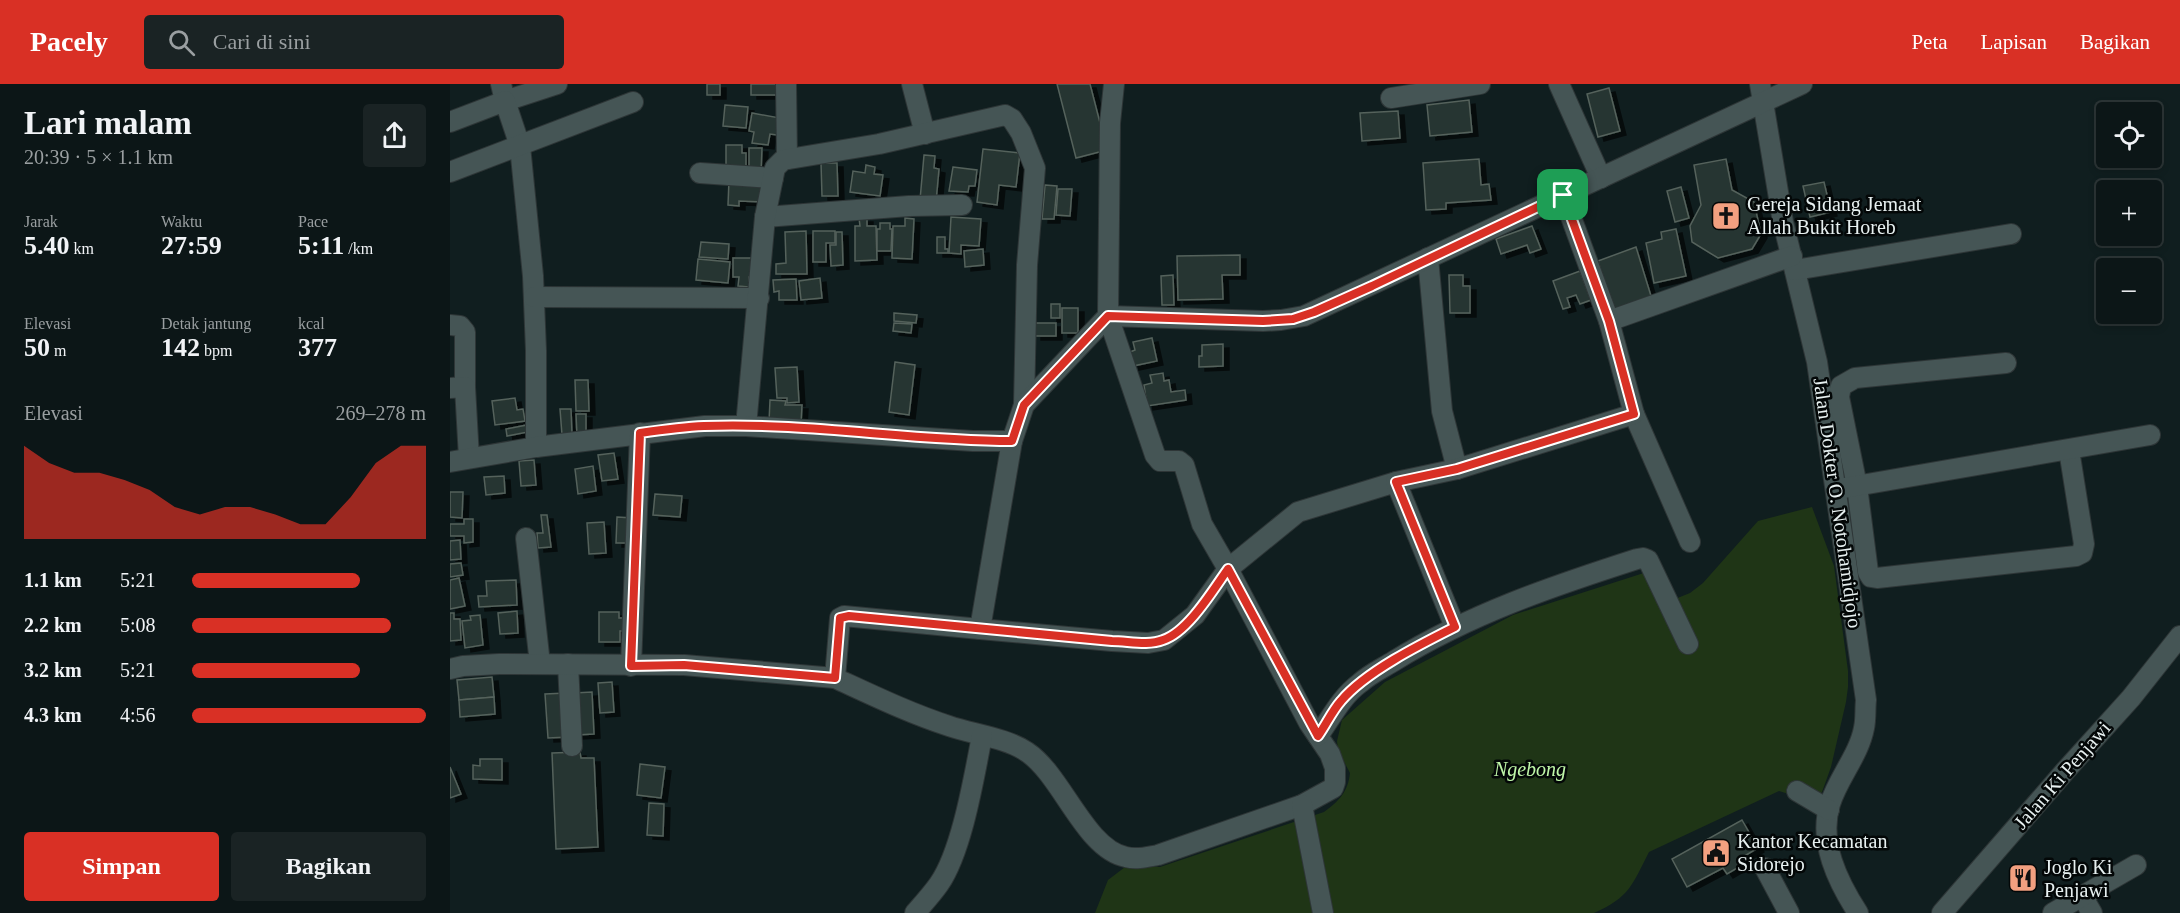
<!DOCTYPE html>
<html lang="id">
<head>
<meta charset="utf-8">
<style>
  body { margin:0; font-family:Georgia,serif; background:#1a2324; color:#f1f3f6; height:100vh; display:flex; flex-direction:column; font-size:22px; white-space:nowrap }
  * { box-sizing:border-box; margin:0 }
  p { font-size:20px; color:#9a9fa1 }
  .icon { flex:none; width:33px; height:33px; fill:none; stroke:currentColor; stroke-width:2; stroke-linecap:round; stroke-linejoin:round }
  .map { position:relative; flex:1; overflow:hidden }
  .drawer { display:flex; flex-direction:column; background:#0c1617; width:450px }
  .drawer>* { flex:none }
  .buttons { position:absolute; left:1646px; top:18px; display:grid; gap:12px }
  .buttons a { display:grid; place-items:center; width:66px; height:66px; border-radius:6px; background:#0c1617; box-shadow:0 3px 9px #0003,0 0 0 2px #2c3536; font-size:30px }
  .pin { position:absolute; display:grid; place-items:center; width:51px; height:51px; color:#fff; margin:-26px; border-radius:12px; box-shadow:0 3px 9px #0006 }
  .round { display:grid; place-items:center; flex:none; width:63px; height:63px; border-radius:6px; background:#1a2324 }
  .summary { display:flex; align-items:center; justify-content:space-between; height:102px; padding:0 24px }
  h1 { font-size:33px; font-weight:700; line-height:45px }
  .stats { display:grid; grid-template-columns:repeat(3,1fr); gap:9px; height:102px; padding:6px 24px }
  .stats div { display:grid; align-content:center }
  .stats b { font-size:26px; font-weight:700 }
  .stats small { font-size:16px; font-weight:400 }
  .stats p { font-size:16px }
  .chart { height:168px; padding:12px 24px }
  .chart p { display:flex; justify-content:space-between }
  .chart svg { width:100%; height:108px; margin-top:6px; fill:#d93025; opacity:.7 }
  .action { display:flex; gap:12px; margin-top:auto; padding:12px 24px }
  .action a { flex:1; height:69px; border-radius:6px; background:#d93025; color:#fff; font-size:24px; font-weight:700; line-height:69px; text-align:center }
  .action a+a { background:#1a2324; color:#f1f3f6 }
  ul { padding:0 24px; list-style:none; font-size:20px }
  li { display:grid; grid-template-columns:96px 72px 1fr; align-items:center; height:45px }
  li i { height:15px; border-radius:8px; background:#d93025 }
  header { display:flex; align-items:center; gap:36px; box-sizing:border-box; height:84px; padding:0 30px; background:#d93025; color:#fff }
  header strong { font-size:28px }
  nav { display:flex; gap:33px; margin-inline-start:auto; font-size:21px }
  .search { width:420px; height:54px; background:#1a2324; display:flex; align-items:center; gap:15px; box-sizing:border-box; padding:0 21px; border-radius:6px; color:#9a9fa1; font-size:22px }
  main { display:flex; flex:1; min-height:0 }
  .map>svg:first-child { display:block }
</style>
</head>
<body>
<header>
<strong>Pacely</strong>
<div class="search"><svg class="icon" aria-label="search" viewBox="0 0 24 24"><circle cx="10" cy="10" r="6"/><path d="M15 15l6 6"/></svg>Cari di sini</div>
<nav><a>Peta</a><a>Lapisan</a><a>Bagikan</a></nav>
</header>
<main>
<section class="drawer">
<div class="summary"><div><h1>Lari malam</h1><p>20:39 · 5 × 1.1 km</p></div><a class="round"><svg class="icon" aria-label="share" viewBox="0 0 24 24"><path d="M12 15V3M7 8l5-5 5 5M5 13v7h14v-7"/></svg></a></div>
<div class="stats">
<div><p>Jarak</p><b>5.40<small> km</small></b></div>
<div><p>Waktu</p><b>27:59</b></div>
<div><p>Pace</p><b>5:11<small> /km</small></b></div>
</div>
<div class="stats">
<div><p>Elevasi</p><b>50<small> m</small></b></div>
<div><p>Detak jantung</p><b>142<small> bpm</small></b></div>
<div><p>kcal</p><b>377</b></div>
</div>
<div class="chart"><p><span>Elevasi</span>269–278 m</p>
<svg viewBox="0 0 160 44" preserveAspectRatio="none"><path d="M0 44V6L10 13L20 17L30 17L40 20L50 24L60 31L70 34L80 31L90 31L100 34L110 38L120 38L130 27L140 13L150 6L160 6V44z"/></svg>
</div>
<ul>
<li><b>1.1 km</b>5:21<i style="width:72%"></i></li>
<li><b>2.2 km</b>5:08<i style="width:85%"></i></li>
<li><b>3.2 km</b>5:21<i style="width:72%"></i></li>
<li><b>4.3 km</b>4:56<i style="width:100%"></i></li>
</ul>
<div class="action"><a>Simpan</a><a>Bagikan</a></div>
</section>
<div class="map">
<svg width="1730" height="829" viewBox="0 0 1730 829">
  <defs>
    <filter id="shadow"><feDropShadow dx="6" dy="4" stdDeviation="0" flood-color="#0009"/></filter>
  </defs>
  <rect width="100%" height="100%" fill="#101e1f"/>
  <!-- green -->
  <path fill="#1f3516" d="M1362,423l22,59 14,105v16l-2,15 -15,65 -9,25 -6,7 -8,1 -29,-9 -130,61c-17,33 -19,45 -55,61h-499l13,-33 21,-16 31,3 164,-55c15,-11 24,-20 26,-39l-12,-23 -1,-9 5,-21 43,-38 128,-67 137,-44 25,28 15,-6 13,-10 55,-62z"/>
  <!-- building -->
  <g fill="#283530" stroke="#54625c" stroke-width="1.5" filter="url(#shadow)">
    <rect x="257" y="0" width="13" height="11"/>
    <rect x="301" y="0" width="28" height="11"/>
    <polygon points="607,0 640,0 657,66 626,74"/>
    <polygon points="1159,4 1170,47 1148,53 1137,10"/>
    <polygon points="1019,16 1022,48 980,52 977,21"/>
    <polygon points="275,21 298,23 296,44 273,42"/>
    <polygon points="948,27 950,54 912,57 910,29"/>
    <polygon points="302,29 330,34 327,51 320,50 318,61 302,59 304,48 299,47"/>
    <polygon points="276,61 292,61 292,69 296,69 296,88 276,88"/>
    <polygon points="299,64 312,64 311,89 299,89"/>
    <polygon points="533,65 570,69 566,103 549,101 547,121 527,118"/>
    <polygon points="474,71 485,72 484,84 489,85 486,118 470,116"/>
    <polygon points="1029,75 1031,101 1039,100 1041,116 996,119 996,125 976,126 973,79"/>
    <polygon points="1276,75 1282,106 1304,118 1311,150 1302,165 1268,174 1242,158 1240,142 1251,121 1244,81"/>
    <polygon points="371,79 387,79 388,112 372,112"/>
    <polygon points="416,81 425,83 424,90 433,91 430,112 400,108 403,87 415,89"/>
    <polygon points="503,83 527,86 525,102 519,102 518,108 499,107"/>
    <polygon points="279,96 314,98 313,118 289,117 289,122 278,121"/>
    <polygon points="1374,98 1381,128 1360,133 1353,102"/>
    <polygon points="595,101 607,102 604,135 592,135"/>
    <polygon points="1231,103 1239,134 1225,138 1217,107"/>
    <polygon points="608,105 622,105 620,132 606,131"/>
    <polygon points="501,133 531,135 529,162 511,161 511,170 499,169"/>
    <polygon points="409,134 417,134 417,142 426,142 427,176 405,177 405,142 410,142"/>
    <polygon points="455,134 464,135 462,175 442,174 443,142 455,142"/>
    <polygon points="430,139 440,139 440,145 442,145 441,167 427,167 427,145 430,145"/>
    <polygon points="1082,142 1091,165 1080,169 1077,161 1051,170 1046,155"/>
    <polygon points="1226,145 1236,192 1204,199 1196,159 1212,155 1211,148"/>
    <polygon points="356,147 357,190 326,190 326,180 336,179 335,148"/>
    <polygon points="363,147 385,147 385,159 376,159 376,178 363,178"/>
    <polygon points="386,148 392,148 393,181 381,182 380,161 386,161"/>
    <polygon points="487,153 495,153 495,165 498,165 498,169 487,169"/>
    <polygon points="251,158 279,160 278,175 249,173"/>
    <polygon points="1186,163 1201,212 1162,226 1148,177"/>
    <polygon points="533,165 534,181 515,183 514,167"/>
    <polygon points="790,171 790,191 772,191 773,215 728,216 727,172"/>
    <polygon points="283,174 307,174 307,193 299,193 299,203 288,202 289,193 283,193"/>
    <polygon points="248,175 280,178 278,199 246,196"/>
    <polygon points="1130,187 1141,216 1130,220 1126,211 1117,214 1120,223 1113,225 1103,197"/>
    <polygon points="723,191 724,221 712,221 711,192"/>
    <polygon points="999,191 1013,191 1013,202 1020,202 1020,229 1000,229"/>
    <polygon points="370,194 372,214 351,216 349,197"/>
    <polygon points="346,195 347,216 329,216 329,207 324,208 323,196"/>
    <rect x="601" y="220" width="9" height="14"/>
    <rect x="612" y="224" width="16" height="25"/>
    <polygon points="444,229 467,231 466,239 444,237"/>
    <polygon points="444,239 462,240 461,249 443,247"/>
    <rect x="585" y="239" width="21" height="13"/>
    <polygon points="702,254 707,277 683,282 680,268 685,266 683,258"/>
    <polygon points="773,260 773,282 749,283 749,272 752,272 752,261"/>
    <polygon points="445,278 465,281 459,331 439,328"/>
    <polygon points="347,283 349,318 337,319 337,314 327,314 325,284"/>
    <polygon points="713,289 714,297 719,296 721,308 735,306 736,316 697,322 694,301 702,299 700,291"/>
    <polygon points="125,296 138,296 139,327 126,327"/>
    <polygon points="65,314 67,326 73,325 75,337 45,341 42,317"/>
    <polygon points="320,316 336,317 335,321 352,321 351,340 319,338"/>
    <polygon points="110,325 121,325 122,350 112,351"/>
    <polygon points="126,330 136,330 136,352 127,352"/>
    <polygon points="77,341 78,348 57,352 56,345"/>
    <polygon points="164,369 168,395 152,397 148,371"/>
    <polygon points="84,376 86,401 71,402 69,377"/>
    <polygon points="143,382 146,407 128,410 125,385"/>
    <polygon points="54,392 55,409 36,411 34,393"/>
    <polygon points="0,408 13,408 12,434 0,433"/>
    <polygon points="205,410 232,412 230,433 203,431"/>
    <polygon points="91,431 97,431 101,463 88,464 87,449 93,449"/>
    <polygon points="167,433 183,434 183,459 166,459"/>
    <polygon points="14,435 23,435 23,458 14,459 14,452 0,452 0,440 14,440"/>
    <polygon points="154,438 156,469 139,470 137,439"/>
    <polygon points="10,456 11,475 0,476 0,457"/>
    <polygon points="11,479 13,491 0,493 0,480"/>
    <polygon points="9,494 15,522 0,525 0,496"/>
    <polygon points="66,496 67,521 29,523 28,512 37,512 36,497"/>
    <polygon points="67,527 68,549 50,550 48,529"/>
    <polygon points="149,528 169,528 169,534 178,534 178,547 170,547 170,558 149,558"/>
    <polygon points="0,529 4,529 4,535 10,535 11,556 0,557"/>
    <polygon points="30,531 33,561 15,564 12,537 21,536 20,532"/>
    <polygon points="42,593 44,613 9,616 7,596"/>
    <polygon points="162,598 164,628 150,629 148,599"/>
    <polygon points="142,608 144,650 126,651 124,609"/>
    <polygon points="116,609 119,653 98,654 95,610"/>
    <polygon points="44,613 45,630 10,633 9,616"/>
    <polygon points="130,668 131,674 144,674 148,763 106,765 102,669"/>
    <polygon points="30,675 52,675 52,696 23,695 23,681 30,682"/>
    <polygon points="190,680 215,683 211,714 187,711"/>
    <polygon points="0,683 11,710 0,714"/>
    <polygon points="199,719 214,720 213,752 197,751"/>
    <polygon points="1292,736 1308,764 1291,774 1294,780 1277,790 1273,784 1237,803 1222,775"/>
  </g>
  <g fill="none" stroke-linecap="round" stroke-linejoin="round">
    <!-- minor casing -->
    <g stroke="#2e3637" stroke-width="22">
      <g id="minor">
        <polyline points="51,0 55,17 107,0"/>
        <polyline points="336,0 337,75"/>
        <polyline points="462,0 475,50"/>
        <polyline points="1109,0 1151,94"/>
        <path d="M1310,0l23,138 34,140 49,338c-1,9 0,19 -2,28 -5,27 -26,50 -34,76 -12,38 8,78 28,109"/>
        <polyline points="941,14 1030,0"/>
        <polyline points="0,38 55,17 70,62 83,192 86,267 86,363"/>
        <polyline points="0,88 183,18"/>
        <polyline points="250,89 323,94"/>
        <polyline points="315,133 459,122 512,121"/>
        <polyline points="978,174 992,327 1007,385"/>
        <polyline points="1345,186 1561,150"/>
        <polyline points="84,213 309,214"/>
        <polyline points="1159,237 1342,172"/>
        <polyline points="0,241 10,242 15,248 15,303"/>
        <polyline points="1556,279 1405,294 1391,302 1389,313 1407,402 1418,488 1421,493 1427,494 1626,472 1632,469 1634,460 1619,366"/>
        <polyline points="0,304 15,303 19,374"/>
        <polyline points="1184,330 1240,458"/>
        <polyline points="296,342 315,133 325,84 333,76 429,60 555,31 562,35 571,49 585,84 577,181 574,321"/>
        <polyline points="562,357 530,545 662,557 698,559 714,556 745,531 778,485 848,428 946,398 1005,543"/>
        <polyline points="0,378 86,363 255,342 296,342 523,357 562,357 574,321 658,232 813,237 831,236 854,232 1352,0"/>
        <polyline points="946,398 1007,385 1184,330 1159,237 1113,111"/>
        <polyline points="1394,404 1700,351"/>
        <polyline points="76,454 90,580"/>
        <path d="M530,545l-136,-13 -4,2 -5,60c37,17 74,35 114,48 23,8 58,12 78,26 35,23 58,97 99,105 11,3 21,0 32,-2l144,-50 31,-17 2,-6v-14l-5,-14 -21,-31 -81,-154 -26,-45 -18,-59 -5,-4h-19l-5,-6 -47,-139 2,-193 4,-39"/>
        <polyline points="118,580 122,662"/>
        <polyline points="181,582 190,349"/>
        <polyline points="0,585 13,582 49,580 234,581 385,594"/>
        <path d="M868,652c13,-18 23,-39 42,-53 10,-9 23,-15 34,-22 76,-47 159,-75 243,-102l6,-1 5,2 40,84"/>
        <polyline points="1347,707 1379,726"/>
        <polyline points="852,721 873,829"/>
        <polyline points="1315,784 1339,829"/>
        <polyline points="1632,812 1642,829"/>
        <path d="M465,829c8,-9 17,-19 24,-29 23,-33 35,-107 43,-148"/>
        <polyline points="1492,829 1616,686 1681,614 1730,552"/>
        <polyline points="1603,829 1686,781"/>
      </g>
    </g>
    <!-- minor -->
    <use href="#minor" stroke="#455555" stroke-width="20"/>
  </g>
  <g fill="none" stroke-linecap="round" stroke-linejoin="round">
    <!-- route casing -->
    <g stroke="#fff" stroke-width="12">
      <path id="route" d="M1113,111l46,126 25,93 -177,55 -61,13 59,145c-34,17 -90,45 -114,74 -9,10 -15,24 -23,35l-90,-167c-15,21 -40,63 -65,71 -15,6 -35,1 -51,1l-263,-25 -9,2 -5,60 -151,-13 -53,1 9,-233c21,-3 43,-6 64,-7 102,-4 206,15 308,15l12,-36 84,-89 155,5 30,-2 21,-7 58,-26z"/>
    </g>
    <!-- route -->
    <use href="#route" stroke="#d93025" stroke-width="8"/>
  </g>
  <!-- icons -->
  <defs>
    <g id="church-square" transform="scale(1.5)"><rect x="-9" y="-9" width="18" height="18" rx="4" fill="#f2a080" stroke="#030707"/><path d="M-1.2-6h2.4v3.5h3.3v2.4h-3.3V6h-2.4V-.1h-3.3v-2.4h3.3Z" fill="#111"/></g>
    <g id="civic-square" transform="scale(1.5)"><rect x="-9" y="-9" width="18" height="18" rx="4" fill="#f2a080" stroke="#030707"/><path d="M-.6-6.5H3V-4.5H.6V-3L4-1V1h2V6H-6V1h2V-1L-.6-3ZM-1.2 2.5V6h2.4V2.5Z" fill="#111"/></g>
    <g id="restaurant-square" transform="scale(1.5)"><rect x="-9" y="-9" width="18" height="18" rx="4" fill="#f2a080" stroke="#030707"/><path d="M-5-6h1v4h1v-4h1v4h1v-4h1v5L-1.5 .5V6h-2V.5L-5-1ZM5-6V6H3V1.5H1.5Q1.5-4 5-6Z" fill="#111"/></g>
  </defs>
  <g fill-rule="evenodd">
    <use href="#church-square" x="1276" y="132"/>
    <use href="#civic-square" x="1266" y="769"/>
    <use href="#restaurant-square" x="1573" y="794"/>
  </g>
  <g text-anchor="middle" dominant-baseline="central" stroke-width="5" stroke-linejoin="round" paint-order="stroke">
    <!-- poi labels -->
    <g font-size="20" fill="#e7f0f0" stroke="#030707" text-anchor="start">
      <text x="1297" y="120">Gereja Sidang Jemaat<tspan x="1297" dy="23">Allah Bukit Horeb</tspan></text>
      <text x="1287" y="757">Kantor Kecamatan<tspan x="1287" dy="23">Sidorejo</tspan></text>
      <text x="1594" y="783">Joglo Ki<tspan x="1594" dy="23">Penjawi</tspan></text>
    </g>
    <!-- street labels -->
    <g font-size="20" fill="#e7f0f0" stroke="#030707">
      <text transform="translate(1388 419) rotate(82)">Jalan Dokter O. Notohamidjojo</text>
      <text transform="translate(1612 691) rotate(-49)">Jalan Ki Penjawi</text>
    </g>
    <!-- park labels -->
    <g font-size="20" font-style="italic" fill="#bff7a8" stroke="#030707">
      <text x="1080" y="685">Ngebong</text>
    </g>
  </g>
</svg>
<div class="buttons">
<a><svg class="icon" aria-label="locate" viewBox="0 0 24 24"><circle cx="12" cy="12" r="6"/><path d="M12 2v4M12 18v4M2 12h4M18 12h4"/></svg></a>
<a>+</a>
<a>−</a>
</div>
<div class="pin" style="left:1113px;top:111px;background:#1e9e55"><svg class="icon" aria-label="arrive" viewBox="0 0 24 24"><path d="M6 21V4h12l-3 4 3 4H6"/></svg></div>
</div>
</main>
</body>
</html>
